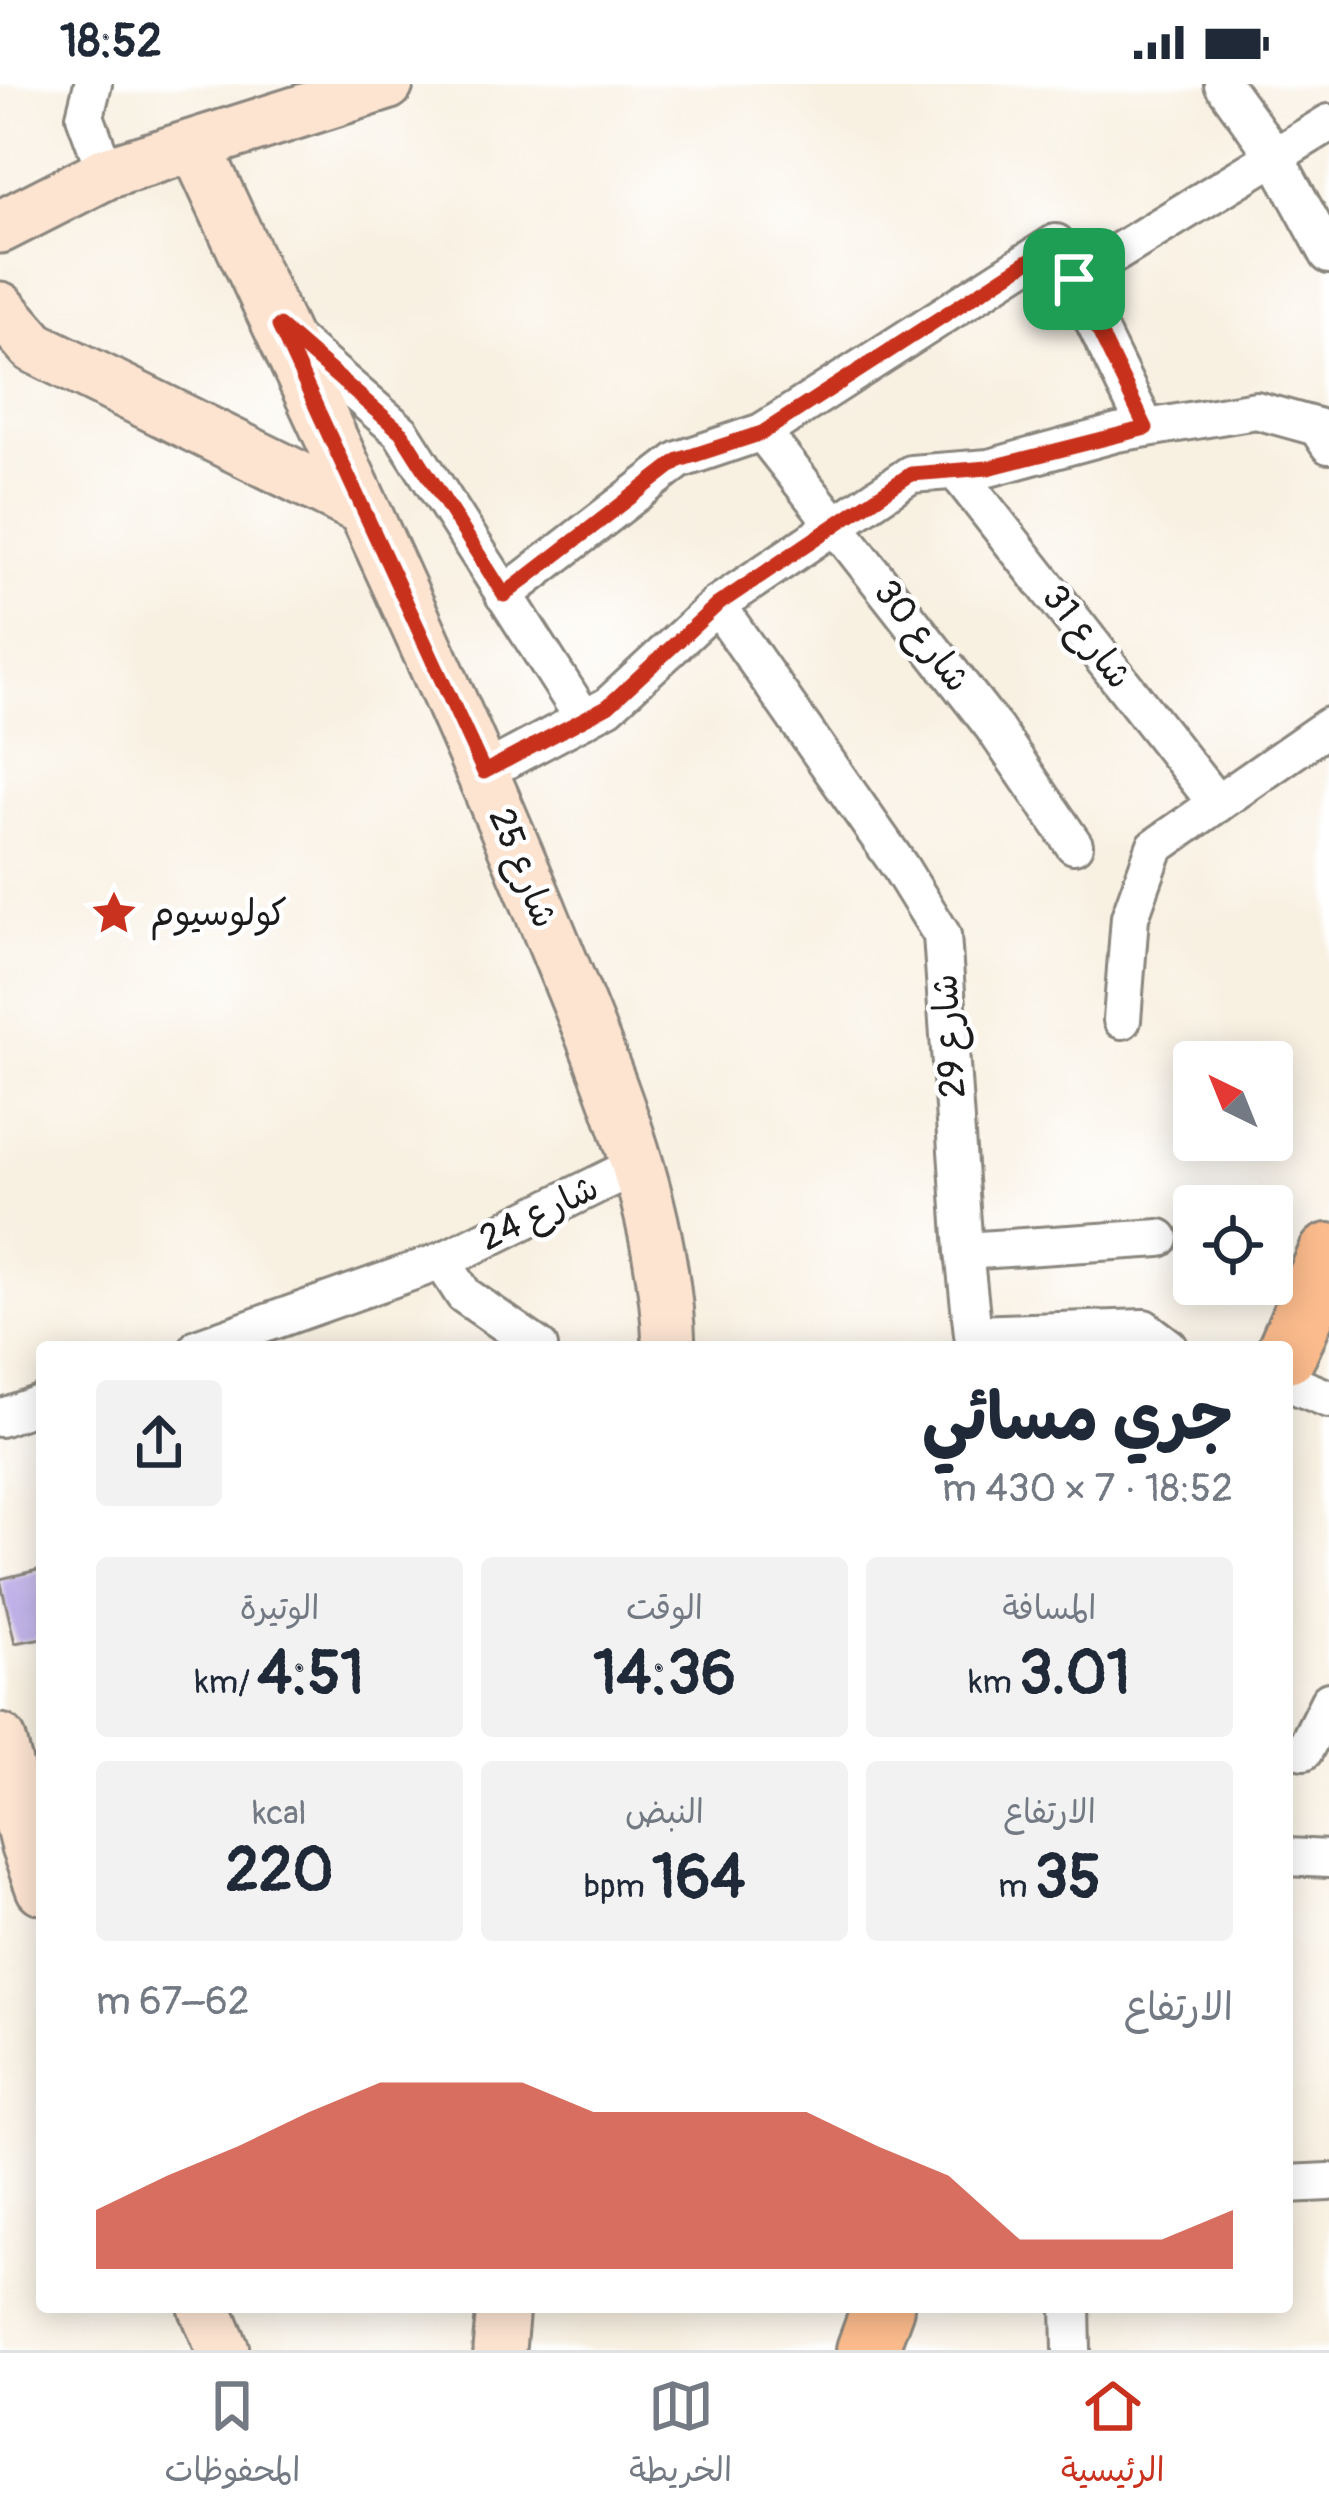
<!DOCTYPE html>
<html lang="ar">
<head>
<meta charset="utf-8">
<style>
  body { margin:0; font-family:Pangolin,"Playpen Sans Arabic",sans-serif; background:#f2f2f3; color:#1f2937; direction:rtl; height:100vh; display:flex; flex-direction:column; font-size:45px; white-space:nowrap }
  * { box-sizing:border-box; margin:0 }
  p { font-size:39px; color:#747a83 }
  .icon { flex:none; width:66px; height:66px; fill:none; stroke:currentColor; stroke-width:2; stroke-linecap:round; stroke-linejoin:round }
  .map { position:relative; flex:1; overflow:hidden; direction:ltr }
  .drawer { position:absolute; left:36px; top:1257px; width:1257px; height:972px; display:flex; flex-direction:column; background:#fff; border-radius:12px; box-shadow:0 6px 30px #0003; direction:rtl }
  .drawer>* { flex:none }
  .needle { width:78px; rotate:317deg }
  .controls { position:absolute; left:1173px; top:957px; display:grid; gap:24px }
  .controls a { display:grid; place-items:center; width:120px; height:120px; border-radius:12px; background:#fff; box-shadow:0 6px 30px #0003; font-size:60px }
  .pin { position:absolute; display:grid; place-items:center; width:102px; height:102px; color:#fff; margin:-51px; border-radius:24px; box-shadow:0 6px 18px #0006 }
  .round { display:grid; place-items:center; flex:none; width:126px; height:126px; border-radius:12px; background:#f2f2f3 }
  .overview { display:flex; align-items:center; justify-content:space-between; height:204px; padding:0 60px }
  h1 { font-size:66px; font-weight:700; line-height:90px }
  .stats { display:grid; grid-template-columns:repeat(3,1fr); gap:18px; height:204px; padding:12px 60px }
  .stats div { display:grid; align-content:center; border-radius:12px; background:#f2f2f3; text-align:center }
  .stats b { font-size:60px; font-weight:700 }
  .stats small { font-size:33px; font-weight:400 }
  .stats p { font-size:33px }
  .chart { height:336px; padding:24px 60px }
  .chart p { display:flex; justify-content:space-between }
  .chart svg { width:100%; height:216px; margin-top:12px; fill:#c8321e; opacity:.7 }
  .status { display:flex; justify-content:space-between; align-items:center; height:84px; padding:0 60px; background:#fff; direction:ltr }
  .status svg { height:33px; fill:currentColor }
  .tab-bar { display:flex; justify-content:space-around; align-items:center; height:168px; border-top:3px solid #e0e1e3; background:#fff; font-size:33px; color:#747a83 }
  .tab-bar a { display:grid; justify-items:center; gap:6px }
  .tab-bar .current { color:#c8321e }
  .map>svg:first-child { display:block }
</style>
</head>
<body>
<div class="status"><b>18:52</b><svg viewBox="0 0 49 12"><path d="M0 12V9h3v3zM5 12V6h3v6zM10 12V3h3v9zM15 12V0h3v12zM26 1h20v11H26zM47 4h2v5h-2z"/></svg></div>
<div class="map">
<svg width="1329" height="2266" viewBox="0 0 1329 2266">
  <rect width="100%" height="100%" fill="#fff"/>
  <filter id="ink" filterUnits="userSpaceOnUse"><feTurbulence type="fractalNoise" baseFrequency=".00833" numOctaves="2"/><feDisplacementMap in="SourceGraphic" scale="24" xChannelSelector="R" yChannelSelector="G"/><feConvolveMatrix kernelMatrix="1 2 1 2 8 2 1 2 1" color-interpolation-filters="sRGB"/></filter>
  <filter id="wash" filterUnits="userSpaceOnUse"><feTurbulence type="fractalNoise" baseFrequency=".004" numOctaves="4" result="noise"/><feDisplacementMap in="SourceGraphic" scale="48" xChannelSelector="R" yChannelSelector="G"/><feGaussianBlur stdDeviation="2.7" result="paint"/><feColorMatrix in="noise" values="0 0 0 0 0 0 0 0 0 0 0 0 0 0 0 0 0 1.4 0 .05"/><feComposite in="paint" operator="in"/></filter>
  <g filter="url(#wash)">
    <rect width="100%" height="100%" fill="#f8f0e1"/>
    <g id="blocks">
      <!-- building -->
      <polygon fill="#ae9ce3" points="42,1485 42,1554 15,1559 0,1495"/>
    </g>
  </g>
  <g filter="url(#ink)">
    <use href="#blocks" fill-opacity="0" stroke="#8a867e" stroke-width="3"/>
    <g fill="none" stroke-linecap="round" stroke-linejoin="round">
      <!-- street casing -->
      <g stroke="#8a867e" stroke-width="42">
        <g id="street">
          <polyline points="93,0 85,32 106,89"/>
          <polyline points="1223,0 1275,72 1329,171"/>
          <polyline points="1074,195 1329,39"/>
          <polyline points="289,251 401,348 584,635"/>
          <polyline points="762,348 994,644 1074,761"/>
          <polyline points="956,387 1217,720"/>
          <polyline points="504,511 679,376 762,348 1056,159 1146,344"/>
          <polyline points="717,521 900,783 942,851 964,1167 973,1250 1144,1244 1169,1263"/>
          <polyline points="484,688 608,622 717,521 911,390 989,384 1117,349 1256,326 1317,343 1329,361"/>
          <polyline points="1122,936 1130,833 1155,763 1329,642"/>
          <polyline points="964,1167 1160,1154"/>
          <polyline points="199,1263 442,1177"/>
          <polyline points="539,1263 464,1211 442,1177 637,1081"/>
          <polyline points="1287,1298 1329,1315"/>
          <polyline points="0,1334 42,1319"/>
          <polyline points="1304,1667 1329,1617"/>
          <polyline points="1287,1773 1329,1775"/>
          <polyline points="1287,2100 1329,2098"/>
          <polyline points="1071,2223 1072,2266"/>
        </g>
      </g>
      <!-- secondary casing -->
      <g stroke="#8a867e" stroke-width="57">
        <g id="secondary">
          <path d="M196,63c116,252 237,503 343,760 57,141 125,285 130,440"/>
          <polyline points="0,143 106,89 387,0"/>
          <polyline points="0,224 34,263 363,425"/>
          <polyline points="0,1656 27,1763 42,1804"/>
          <polyline points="205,2223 223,2266"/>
          <polyline points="499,2266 503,2223"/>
        </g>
      </g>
      <!-- primary casing -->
      <g stroke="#8a867e" stroke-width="66">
        <g id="primary">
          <polyline points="1287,1268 1329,1170"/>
          <polyline points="867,2266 883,2223"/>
        </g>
      </g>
      <!-- street -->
      <use href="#street" stroke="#fff" stroke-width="36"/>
      <!-- secondary -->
      <use href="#secondary" stroke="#fde4d1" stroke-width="51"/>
      <!-- primary -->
      <use href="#primary" stroke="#fbbb8c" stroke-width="60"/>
    </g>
  </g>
  <g fill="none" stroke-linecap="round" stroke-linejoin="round" filter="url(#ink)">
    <!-- route casing -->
    <g stroke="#fff" stroke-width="24">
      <polygon id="route" points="1056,159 1146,344 988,384 911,390 717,521 608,622 484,688 279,242 401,348 504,511 679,376 762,349"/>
    </g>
    <!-- route -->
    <use href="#route" stroke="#c8321e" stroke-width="15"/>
  </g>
  <!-- icons -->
  <defs>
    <g id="sight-bare" transform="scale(3.6)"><path d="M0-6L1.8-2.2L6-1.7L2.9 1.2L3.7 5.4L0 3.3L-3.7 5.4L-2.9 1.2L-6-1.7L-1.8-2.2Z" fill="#c8321e" stroke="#fff" stroke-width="2.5" paint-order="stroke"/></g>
  </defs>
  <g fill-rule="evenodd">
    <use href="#sight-bare" x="114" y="829"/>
  </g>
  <g text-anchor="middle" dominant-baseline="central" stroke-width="9" stroke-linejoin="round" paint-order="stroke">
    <!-- street labels -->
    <g font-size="36" fill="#1c1c1c" stroke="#fff">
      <text transform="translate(922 552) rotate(52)">شارع 30</text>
      <text transform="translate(1087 553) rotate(52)">شارع 31</text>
      <text transform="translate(523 784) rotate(68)">شارع 25</text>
      <text transform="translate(949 952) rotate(-94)">شارع 29</text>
      <text transform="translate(539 1129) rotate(-26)">شارع 24</text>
    </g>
    <!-- poi labels -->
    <g font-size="36" fill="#1c1c1c" stroke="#fff" text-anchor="start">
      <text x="150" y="829">كولوسيوم</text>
    </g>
  </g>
</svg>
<div class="controls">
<a><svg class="needle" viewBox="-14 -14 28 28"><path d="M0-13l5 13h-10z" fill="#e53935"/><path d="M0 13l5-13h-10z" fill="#747a83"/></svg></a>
<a><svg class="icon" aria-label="locate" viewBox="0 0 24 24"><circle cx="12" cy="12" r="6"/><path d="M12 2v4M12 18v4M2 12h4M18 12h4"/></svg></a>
</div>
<div class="pin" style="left:1074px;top:195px;background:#1e9e55"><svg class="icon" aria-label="arrive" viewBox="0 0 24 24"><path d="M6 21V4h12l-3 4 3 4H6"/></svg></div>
<section class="drawer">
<div class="overview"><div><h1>جري مسائي</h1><p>18:52 · 7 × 430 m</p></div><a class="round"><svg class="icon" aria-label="share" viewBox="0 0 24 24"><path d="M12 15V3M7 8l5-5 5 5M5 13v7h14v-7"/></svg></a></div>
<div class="stats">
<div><p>المسافة</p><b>3.01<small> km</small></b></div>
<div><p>الوقت</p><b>14:36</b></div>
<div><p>الوتيرة</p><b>4:51<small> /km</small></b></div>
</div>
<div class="stats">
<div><p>الارتفاع</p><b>35<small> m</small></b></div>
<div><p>النبض</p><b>164<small> bpm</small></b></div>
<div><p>kcal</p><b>220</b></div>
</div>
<div class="chart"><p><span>الارتفاع</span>62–67 m</p>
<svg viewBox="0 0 160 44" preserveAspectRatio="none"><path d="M0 44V32L10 25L20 19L30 12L40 6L50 6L60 6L70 12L80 12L90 12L100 12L110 19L120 25L130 38L140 38L150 38L160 32V44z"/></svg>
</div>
</section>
</div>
<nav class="tab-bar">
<a class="current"><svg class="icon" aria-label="home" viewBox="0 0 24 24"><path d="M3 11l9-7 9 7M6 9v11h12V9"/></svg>الرئيسية</a>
<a><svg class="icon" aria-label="map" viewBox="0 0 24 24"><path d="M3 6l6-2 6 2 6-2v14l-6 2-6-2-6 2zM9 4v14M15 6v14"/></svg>الخريطة</a>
<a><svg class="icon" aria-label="saved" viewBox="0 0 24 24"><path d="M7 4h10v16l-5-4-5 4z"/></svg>المحفوظات</a>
</nav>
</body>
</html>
